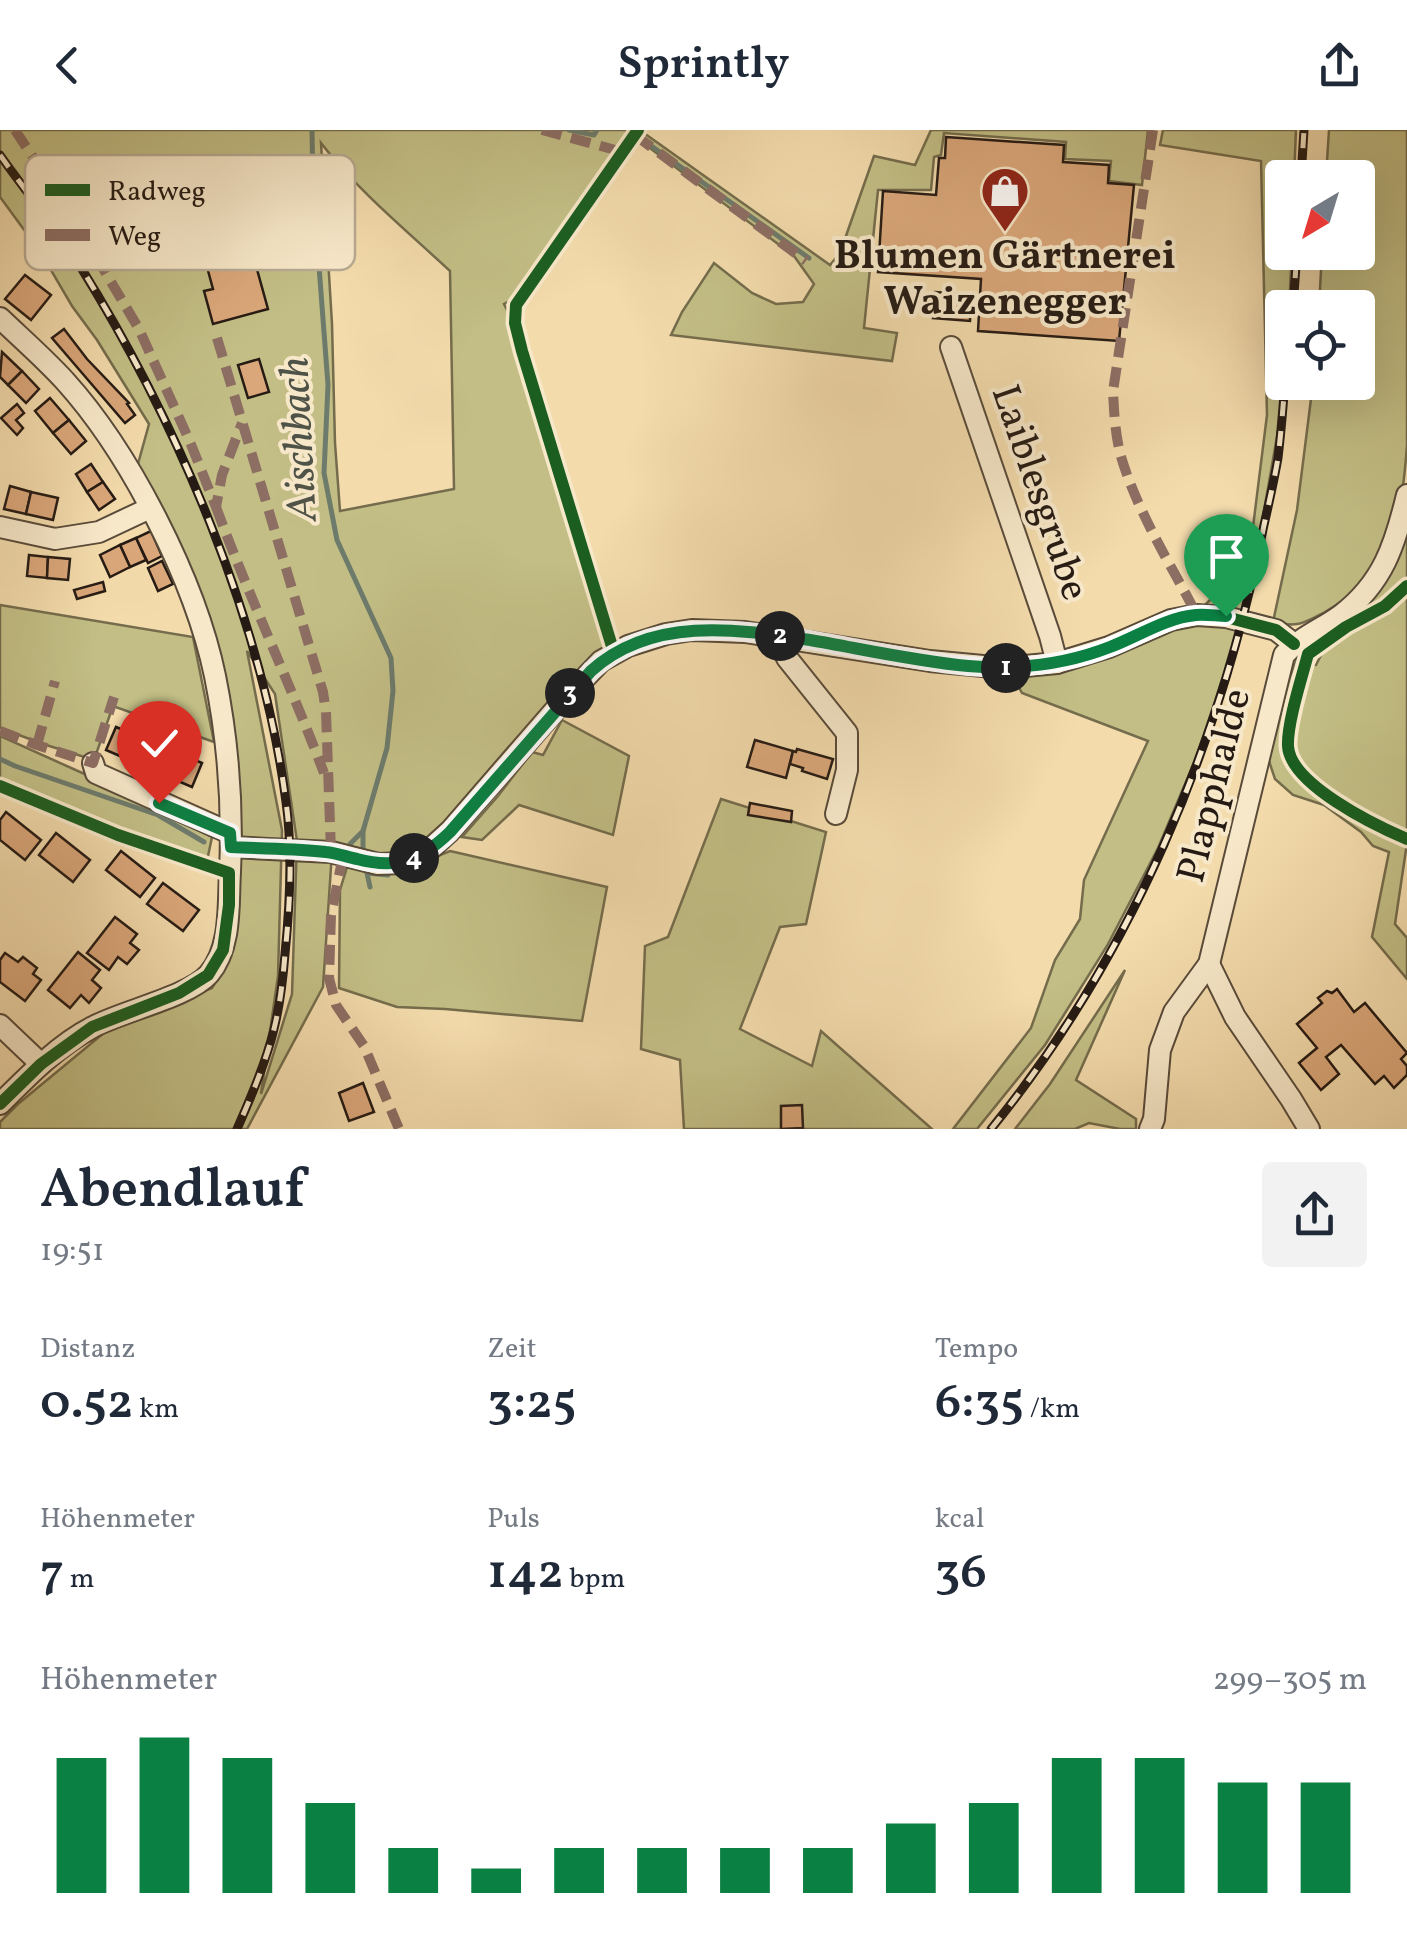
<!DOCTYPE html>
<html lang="de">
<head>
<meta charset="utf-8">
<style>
  body { margin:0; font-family:Vollkorn,serif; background:#f2f2f3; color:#1f2937; height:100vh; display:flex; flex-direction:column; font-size:38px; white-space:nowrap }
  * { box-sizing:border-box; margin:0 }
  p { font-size:32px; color:#747a83 }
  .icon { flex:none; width:55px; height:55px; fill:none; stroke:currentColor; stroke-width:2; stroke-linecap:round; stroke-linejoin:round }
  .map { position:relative; height:999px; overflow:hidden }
  .panel { display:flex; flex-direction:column; background:#fff; flex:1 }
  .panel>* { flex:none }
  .needle { width:65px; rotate:218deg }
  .tools { position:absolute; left:1265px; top:30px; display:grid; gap:20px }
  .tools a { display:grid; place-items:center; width:110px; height:110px; border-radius:10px; background:#fff; box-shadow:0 10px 40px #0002; font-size:50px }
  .pin { position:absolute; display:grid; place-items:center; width:85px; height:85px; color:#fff; margin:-102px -42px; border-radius:50% 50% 50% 0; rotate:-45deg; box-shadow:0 0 10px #0007 }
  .pin .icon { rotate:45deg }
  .km { position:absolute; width:50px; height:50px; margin:-25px; border-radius:50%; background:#222; color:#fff; font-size:28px; line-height:50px; text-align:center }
  .round { display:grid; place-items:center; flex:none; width:105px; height:105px; border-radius:10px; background:#f2f2f3 }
  .head { display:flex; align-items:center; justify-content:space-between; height:170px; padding:0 40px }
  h1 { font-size:55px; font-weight:600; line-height:75px }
  .metrics { display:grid; grid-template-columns:repeat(3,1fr); gap:15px; height:170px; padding:10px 40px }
  .metrics div { display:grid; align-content:center }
  .metrics b { font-size:50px; font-weight:600 }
  .metrics small { font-size:28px; font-weight:400 }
  .metrics p { font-size:28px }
  .chart { height:280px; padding:20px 40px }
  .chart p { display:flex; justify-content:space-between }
  .chart svg { width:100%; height:180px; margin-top:10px; stroke:#0b8043; stroke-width:6 }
  header { display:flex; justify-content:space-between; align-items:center; height:130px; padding:0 40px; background:#fff; font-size:45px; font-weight:600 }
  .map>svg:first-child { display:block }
</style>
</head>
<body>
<header><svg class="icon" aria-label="back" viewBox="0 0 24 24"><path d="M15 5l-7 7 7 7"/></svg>Sprintly<svg class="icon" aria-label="share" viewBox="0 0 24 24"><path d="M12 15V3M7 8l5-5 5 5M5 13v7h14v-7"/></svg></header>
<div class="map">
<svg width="1407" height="999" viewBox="0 0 1407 999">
  <rect width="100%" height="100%" fill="#f3dbac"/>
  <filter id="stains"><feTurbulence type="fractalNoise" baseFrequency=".002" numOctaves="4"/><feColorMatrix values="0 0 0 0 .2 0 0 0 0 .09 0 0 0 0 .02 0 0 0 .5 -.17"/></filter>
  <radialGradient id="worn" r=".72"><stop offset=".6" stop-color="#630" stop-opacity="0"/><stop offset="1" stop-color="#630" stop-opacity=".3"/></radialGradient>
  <!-- green -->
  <g fill="#c2be85" stroke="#746c4c" stroke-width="2.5" fill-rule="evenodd">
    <path d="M0,0h625l6,4 -116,164 -11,6 9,18 95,324 -98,114 -94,92 -41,7 -43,-7 -9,135 -76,142h-247v-7l18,-18 87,-72 107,-44 19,-31 6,-32 2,-98 -54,-265 -47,-98 11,-40 -52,-84 -25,-34 -31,-53 -41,-56zM321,13c36,47 86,88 129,128l4,218 -114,22 -5,-68 -3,-119zM247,521l28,43 22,147 -5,153 -31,100 17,-118 4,-146z"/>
    <polygon points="931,0 1148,0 1142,55 1109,51 1111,31 1065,29 1066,12 944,3 941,25 934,27 931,60 878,60 864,198 897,203 892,231 671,205 682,182 714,133 752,163 776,174 803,172 814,154 794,126 639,10 641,1 830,135 840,123 874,26 915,35"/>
    <polygon points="1163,0 1296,0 1294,47 1282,48 1282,122 1292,123 1289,177 1282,178 1284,253 1281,284 1247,477 1196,628 1158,718 1107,816 1045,915 977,999 953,999 1031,898 1055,830 1080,789 1084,750 1148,611 1022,563 1012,544 1172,497 1201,491 1205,475 1226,454 1250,421 1267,285 1261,31 1160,15"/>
    <path d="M1329,0h78v315c-5,70 -15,131 -82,167 -21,11 -28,16 -52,10l24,-112 16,-127 45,-1v-74l-39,-1 3,-54 36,-1v-74l-32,-1z"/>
    <polygon points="1407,398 1407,713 1395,794 1407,808 1407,849 1372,807 1389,722 1373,716 1361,702 1324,675 1293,665 1275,649 1267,625 1276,580 1297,529 1304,534 1316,535 1325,517 1323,502"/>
    <polygon points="0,475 193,507 214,612 113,576 94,630 43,614 0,598"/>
    <polygon points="562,590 629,626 613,705 519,675 482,710 462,707 498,666 532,622 543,625"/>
    <polygon points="0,606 89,646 212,707 207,731 115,699 0,651"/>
    <polygon points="721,669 826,702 806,794 780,797 740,899 812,936 821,901 932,999 684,999 680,930 641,919 645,816 668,807"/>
    <polygon points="450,721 607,757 582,891 445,879 397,877 339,858 340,760 348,734 391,740 396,743"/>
    <polygon points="1125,840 1076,950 1136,989 1136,999 1120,999 1089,993 1075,999 1015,999 1050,954"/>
  </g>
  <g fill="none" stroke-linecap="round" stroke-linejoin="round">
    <!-- stream -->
    <g stroke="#6d7b6c" stroke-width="5">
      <polyline points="312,0 313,57 328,255 324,343 337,410 391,528 393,561 387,618 363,701 363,719"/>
      <polyline points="569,0 594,5 597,0"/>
      <polyline points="640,8 809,128"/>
      <polyline points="0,629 15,636 158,685 204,712"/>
      <polyline points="350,714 363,701"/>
      <polyline points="407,746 415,744 433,729"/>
      <polyline points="370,757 367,743 388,745"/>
    </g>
  </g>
  <!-- building -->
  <g fill="#daa77a" stroke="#261b14" stroke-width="2.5">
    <polygon points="946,7 1064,15 1063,32 1109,35 1108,53 1134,55 1119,211 978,201 981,149 878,142 883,61 936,65 939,28 945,28"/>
    <polygon points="250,114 268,179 213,194 204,161 213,159 204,126"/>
    <polygon points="25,145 51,165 31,190 5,169"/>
    <polygon points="935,162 971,165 970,191 933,188"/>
    <polygon points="64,199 87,229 129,273 127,274 135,285 125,293 52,208"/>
    <polygon points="2,222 22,241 8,255 0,247"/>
    <polygon points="259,229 269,262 248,268 238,235"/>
    <polygon points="22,241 39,259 26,273 8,255"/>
    <polygon points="50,268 69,290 53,303 35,281"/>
    <polygon points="17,274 24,283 16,290 23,298 17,305 1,288"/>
    <polygon points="69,290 86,311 71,324 53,303"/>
    <polygon points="91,334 103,352 87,362 76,344"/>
    <polygon points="103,352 115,369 99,380 87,362"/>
    <polygon points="10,356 31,362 26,384 4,379"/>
    <polygon points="31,362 58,368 53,390 26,384"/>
    <polygon points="151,401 162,426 148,433 136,408"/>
    <polygon points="136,408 146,430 130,437 120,415"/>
    <polygon points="120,415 130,437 110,447 100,425"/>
    <polygon points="29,425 48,427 47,448 27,446"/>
    <polygon points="48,427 70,429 68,450 47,448"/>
    <polygon points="162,431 173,454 158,461 148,438"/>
    <polygon points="103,452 105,461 77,469 74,460"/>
    <polygon points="116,597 202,633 192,657 106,620"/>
    <polygon points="755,610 793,621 786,648 747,637"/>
    <polygon points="797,619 833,629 827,649 802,641 803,638 790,634 793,621 796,622"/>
    <polygon points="137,640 165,652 159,667 131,655"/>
    <polygon points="750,673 792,681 791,692 748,685"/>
    <polygon points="6,682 41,710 25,730 0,710 0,690"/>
    <polygon points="56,703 90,730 73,752 39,725"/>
    <polygon points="121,721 155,748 140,767 106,740"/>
    <polygon points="163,753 199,780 183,801 147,774"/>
    <polygon points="115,787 137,804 130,813 139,820 127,834 118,827 109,840 87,823"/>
    <polygon points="78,822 100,840 92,850 101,858 89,873 81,865 70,878 48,860"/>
    <polygon points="5,823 18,832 23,827 37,838 33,844 41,850 25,871 0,852 0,830"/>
    <polygon points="1337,859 1354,882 1365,873 1407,923 1401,929 1407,936 1407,945 1394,958 1384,946 1375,954 1341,915 1326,927 1339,944 1321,960 1299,933 1317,918 1297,894 1322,873 1318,868 1327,861 1332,863"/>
    <polygon points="363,953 374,982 349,991 339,963"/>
    <polygon points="802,975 803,998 781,999 781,976"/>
  </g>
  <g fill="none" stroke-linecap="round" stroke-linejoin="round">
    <!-- minor casing -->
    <g stroke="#594b3a" stroke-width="24">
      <g id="minor">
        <path d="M0,188c22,21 45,41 65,63 65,72 130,199 150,295 13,64 18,131 15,196 -2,32 2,75 -21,102 -20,23 -87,37 -116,53 -35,18 -66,50 -93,77"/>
        <polyline points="951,217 1050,506 1057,533"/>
        <polyline points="0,397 55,409 99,402 150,378"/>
        <polyline points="778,506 787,528 847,603 847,640 836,684"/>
        <polyline points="93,633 96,643 230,703"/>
        <polyline points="231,717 331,722 378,734 402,733 415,728 428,721 450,701 562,572 601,531 628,516 666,504 692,500 745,502 930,531 1004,538 1057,533 1109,517 1171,490 1197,485 1226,487 1276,500 1294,514"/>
        <polyline points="1209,834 1235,887 1291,969 1309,999"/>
        <polyline points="0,895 41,934"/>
        <path d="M1150,999l4,-10 6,-69 14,-38 35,-48 75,-309c16,-18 38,-26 57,-40 42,-32 54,-70 66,-120"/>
      </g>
    </g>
    <!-- minor -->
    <use href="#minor" stroke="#f7e8c9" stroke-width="20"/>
    <!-- rail casing -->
    <g stroke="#261b14" stroke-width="9">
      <g id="rail">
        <path d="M0,25c26,37 56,73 80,111 97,156 182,353 206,536 7,50 4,102 -1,152 -2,25 -5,51 -11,75 -8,33 -23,68 -37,100"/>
        <polyline points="1301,48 1304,0"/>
        <polyline points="1293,178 1297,122"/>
        <path d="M991,999c141,-173 230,-386 273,-604 5,-22 10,-44 14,-67 3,-25 5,-50 7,-76"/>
      </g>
    </g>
    <!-- rail -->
    <use href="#rail" stroke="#f7e8c9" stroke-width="5" stroke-dasharray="15" stroke-linecap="butt"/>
    <!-- quiet -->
    <g stroke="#8d6e63" stroke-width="10" stroke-dasharray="20 10" stroke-linecap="butt">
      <polyline points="15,0 73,88 139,199 190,312 216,377 222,345 242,293"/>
      <polyline points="542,0 623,22"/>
      <path d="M1153,0l-40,261c1,20 2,41 7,62 16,57 50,110 77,162"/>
      <polyline points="635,5 806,131"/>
      <polyline points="217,208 323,562 326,582 331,722"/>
      <path d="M216,377c33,90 74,176 108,266"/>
      <polyline points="0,601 37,615 93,633 114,567"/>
      <polyline points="37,615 55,551"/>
      <polyline points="343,726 331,785 329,848 336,875 364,916 399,999"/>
    </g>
    <!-- cycleway casing -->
    <g stroke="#f7e8c9" stroke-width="19">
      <g id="cycleway">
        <path d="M1407,456l-22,20 -39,21 -38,27c-6,23 -21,69 -20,92 2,38 86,79 119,93"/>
        <polyline points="614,523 522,221 515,193 516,175 638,0"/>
        <polyline points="0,656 118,705 229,743 229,775 223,820 208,845 179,863 92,897 41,934 0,974"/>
        <polyline points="231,717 331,722 378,734 402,733 415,728 428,721 450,701 562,572 601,531 628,516 666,504 692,500 745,502 930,531 1004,538 1057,533 1109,517 1171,490 1197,485 1226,487 1276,500 1294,514"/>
      </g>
    </g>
    <!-- cycleway -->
    <use href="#cycleway" stroke="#1b5e20" stroke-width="12"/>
  </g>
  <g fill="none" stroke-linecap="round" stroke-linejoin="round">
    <!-- route casing -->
    <g stroke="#fff" stroke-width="20">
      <path id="route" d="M159,673l71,30 1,14c32,2 64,1 95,5 11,1 21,5 31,7 41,11 64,1 93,-27l141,-161c61,-55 145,-42 219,-31 52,9 105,21 158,26 49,4 96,-1 142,-19 29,-11 55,-29 86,-32 10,-1 21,1 30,1"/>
    </g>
    <!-- route -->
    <use href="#route" stroke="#0b8043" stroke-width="12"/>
  </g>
  <!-- icons -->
  <defs>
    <g id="shop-pin" transform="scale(2.5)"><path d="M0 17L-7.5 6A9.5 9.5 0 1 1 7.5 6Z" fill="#8f2418" stroke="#f7e8c9"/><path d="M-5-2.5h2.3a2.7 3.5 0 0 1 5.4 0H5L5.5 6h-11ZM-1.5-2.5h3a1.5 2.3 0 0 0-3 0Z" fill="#fff"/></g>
  </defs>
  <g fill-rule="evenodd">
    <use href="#shop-pin" x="1005" y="61"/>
  </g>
  <g text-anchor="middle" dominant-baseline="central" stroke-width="8" stroke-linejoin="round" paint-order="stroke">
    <!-- poi labels -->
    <g font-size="40" font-weight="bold" fill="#261b14" stroke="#f7e8c9">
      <text x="1005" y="128">Blumen Gärtnerei<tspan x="1005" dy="46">Waizenegger</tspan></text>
    </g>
    <!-- street labels -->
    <g font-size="40" fill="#261b14" stroke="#f7e8c9">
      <text transform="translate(1038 363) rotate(71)">Laiblesgrube</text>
      <text transform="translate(1216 656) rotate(-76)">Plapphalde</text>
    </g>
    <!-- water labels -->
    <g font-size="42" font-style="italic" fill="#4f5347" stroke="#f7e8c9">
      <text transform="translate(301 309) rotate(-93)">Aischbach</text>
    </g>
  </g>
  <!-- legend -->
  <rect x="25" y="25" width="330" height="115" rx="15" fill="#f7e8c9" stroke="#b8aa93" stroke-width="2.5"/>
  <rect x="45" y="54" width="45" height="12" fill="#1b5e20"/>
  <rect x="45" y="99" width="45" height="12" fill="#8d6e63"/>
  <g font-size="28" fill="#261b14">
    <text x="108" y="70">Radweg</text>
    <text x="108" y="115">Weg</text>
  </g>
  <rect width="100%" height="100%" filter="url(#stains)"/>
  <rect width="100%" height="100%" fill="url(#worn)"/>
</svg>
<div class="tools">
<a><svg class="needle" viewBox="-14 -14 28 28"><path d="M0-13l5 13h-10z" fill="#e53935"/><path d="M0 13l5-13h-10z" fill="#747a83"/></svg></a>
<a><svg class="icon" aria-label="locate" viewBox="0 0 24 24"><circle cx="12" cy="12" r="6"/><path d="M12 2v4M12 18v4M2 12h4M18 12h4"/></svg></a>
</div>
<div class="pin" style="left:1226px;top:486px;background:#1e9e55"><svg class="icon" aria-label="arrive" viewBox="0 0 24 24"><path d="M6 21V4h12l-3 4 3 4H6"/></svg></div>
<div class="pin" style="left:159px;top:673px;background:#d93025"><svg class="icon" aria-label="check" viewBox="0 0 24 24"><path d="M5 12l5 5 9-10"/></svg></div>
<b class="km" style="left:1006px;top:538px">1</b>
<b class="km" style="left:780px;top:506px">2</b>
<b class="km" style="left:570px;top:563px">3</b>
<b class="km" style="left:414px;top:728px">4</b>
</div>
<section class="panel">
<div class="head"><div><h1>Abendlauf</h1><p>19:51</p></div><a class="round"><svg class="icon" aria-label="share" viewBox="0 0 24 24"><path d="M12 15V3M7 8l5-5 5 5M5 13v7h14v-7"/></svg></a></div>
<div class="metrics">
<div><p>Distanz</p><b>0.52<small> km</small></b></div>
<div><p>Zeit</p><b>3:25</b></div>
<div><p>Tempo</p><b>6:35<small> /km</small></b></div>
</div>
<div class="metrics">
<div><p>Höhenmeter</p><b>7<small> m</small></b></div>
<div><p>Puls</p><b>142<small> bpm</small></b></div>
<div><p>kcal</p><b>36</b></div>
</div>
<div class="chart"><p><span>Höhenmeter</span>299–305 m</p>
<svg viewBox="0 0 160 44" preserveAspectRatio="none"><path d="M5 44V11M15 44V6M25 44V11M35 44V22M45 44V33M55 44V38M65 44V33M75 44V33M85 44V33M95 44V33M105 44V27M115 44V22M125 44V11M135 44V11M145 44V17M155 44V17"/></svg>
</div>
</section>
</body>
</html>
